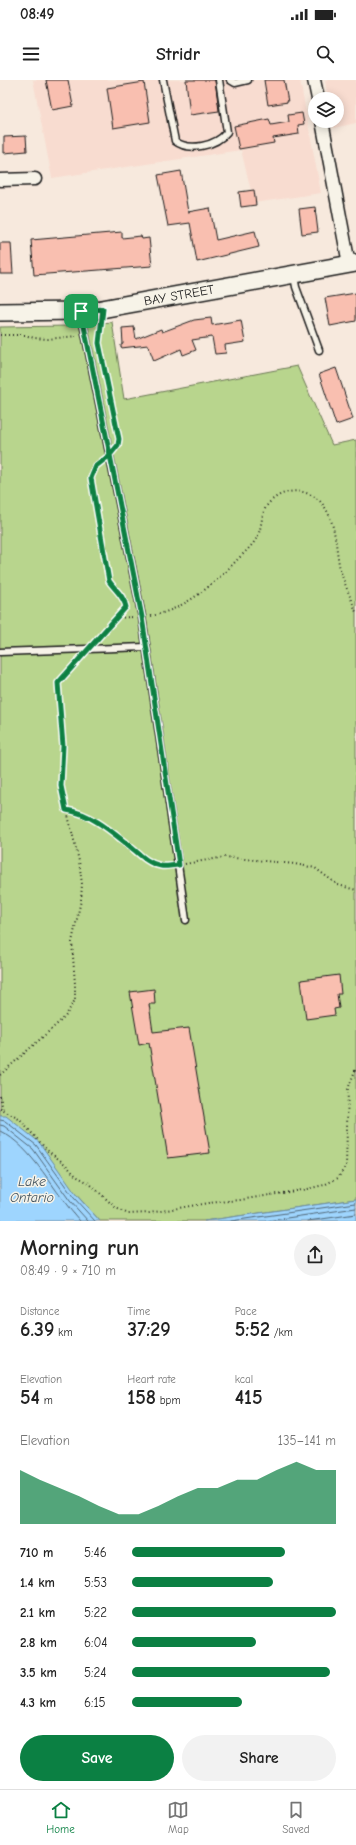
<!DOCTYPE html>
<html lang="en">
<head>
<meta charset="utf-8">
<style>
  body { margin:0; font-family:"Comic Neue",sans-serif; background:#f2f2f2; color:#222; height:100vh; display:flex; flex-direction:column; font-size:15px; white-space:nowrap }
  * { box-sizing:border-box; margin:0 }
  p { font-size:13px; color:#767676 }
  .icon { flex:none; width:22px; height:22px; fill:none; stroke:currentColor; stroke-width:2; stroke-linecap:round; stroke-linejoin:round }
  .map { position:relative; height:1141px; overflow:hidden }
  .panel { display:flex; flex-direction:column; background:#fff; flex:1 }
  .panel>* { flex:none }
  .controls { position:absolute; left:308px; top:12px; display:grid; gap:8px }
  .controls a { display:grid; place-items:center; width:36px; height:36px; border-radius:50%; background:#fff; box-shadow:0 2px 10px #0003; font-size:20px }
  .pin { position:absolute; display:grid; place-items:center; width:34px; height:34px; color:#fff; margin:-17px; border-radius:8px; box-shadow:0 2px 6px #0006 }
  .round { display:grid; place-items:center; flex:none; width:42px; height:42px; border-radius:21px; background:#f2f2f2 }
  .headline { display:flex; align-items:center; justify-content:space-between; height:68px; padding:0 20px }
  h1 { font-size:22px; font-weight:800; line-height:30px }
  .stats { display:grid; grid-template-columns:repeat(3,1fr); gap:6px; height:68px; padding:4px 20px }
  .stats div { display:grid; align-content:center }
  .stats b { font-size:20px; font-weight:800 }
  .stats small { font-size:11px; font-weight:400 }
  .stats p { font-size:11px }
  .chart { height:112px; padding:8px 20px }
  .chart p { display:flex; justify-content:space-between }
  .chart svg { width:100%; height:72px; margin-top:4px; fill:#0b8043; opacity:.7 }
  .action { display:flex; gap:8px; margin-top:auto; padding:8px 20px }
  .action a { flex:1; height:46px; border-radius:24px; background:#0b8043; color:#fff; font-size:16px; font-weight:800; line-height:46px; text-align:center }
  .action a+a { background:#f2f2f2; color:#222 }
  ul { padding:0 20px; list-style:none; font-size:13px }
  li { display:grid; grid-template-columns:64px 48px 1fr; align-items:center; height:30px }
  li i { height:10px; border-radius:5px; background:#0b8043 }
  .status { display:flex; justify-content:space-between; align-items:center; height:28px; padding:0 20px; background:#fff; direction:ltr }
  .status svg { height:11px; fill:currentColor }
  header { display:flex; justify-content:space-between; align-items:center; height:52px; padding:0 20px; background:#fff; font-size:18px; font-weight:800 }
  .tab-bar { display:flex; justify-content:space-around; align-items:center; height:56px; border-top:1px solid #e0e0e0; background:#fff; font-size:11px; color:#767676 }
  .tab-bar a { display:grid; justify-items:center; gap:2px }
  .tab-bar .selected { color:#0b8043 }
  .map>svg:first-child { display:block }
</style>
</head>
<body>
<div class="status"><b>08:49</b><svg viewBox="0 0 49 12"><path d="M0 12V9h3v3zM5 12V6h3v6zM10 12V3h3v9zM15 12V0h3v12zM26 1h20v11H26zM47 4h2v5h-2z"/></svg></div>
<header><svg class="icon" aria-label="menu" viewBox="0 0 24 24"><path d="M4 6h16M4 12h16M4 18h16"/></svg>Stridr<svg class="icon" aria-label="search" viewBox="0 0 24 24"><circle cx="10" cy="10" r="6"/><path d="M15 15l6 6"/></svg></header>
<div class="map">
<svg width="356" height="1141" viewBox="0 0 356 1141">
  <rect width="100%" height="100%" fill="#f7e9dd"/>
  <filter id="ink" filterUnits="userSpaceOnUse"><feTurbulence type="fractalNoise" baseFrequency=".025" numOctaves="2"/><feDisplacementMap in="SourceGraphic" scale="8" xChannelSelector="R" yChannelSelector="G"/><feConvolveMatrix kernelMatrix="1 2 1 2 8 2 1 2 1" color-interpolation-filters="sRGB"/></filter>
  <g filter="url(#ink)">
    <!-- built -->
    <g fill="#f8dcd0">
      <polygon points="33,0 300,0 321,113 254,123 241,70 52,98"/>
      <polygon points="325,0 356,0 356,43 334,48 333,41 337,41 337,19 328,19"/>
    </g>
    <!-- green -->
    <polygon fill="#b8d58d" stroke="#6a7854" points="112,242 124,319 297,286 332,365 356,360 356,1119 204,1141 100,1141 6,1037 0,1036 0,247 70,246"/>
    <!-- water -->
    <g fill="#9ed5fe" stroke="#6a8ba4">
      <polygon points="0,1036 6,1036 39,1062 77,1116 100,1141 0,1141"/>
      <polygon points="356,1119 356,1141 204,1141"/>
    </g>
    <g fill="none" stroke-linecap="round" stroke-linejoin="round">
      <!-- shore -->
      <g stroke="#506676" stroke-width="1">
        <polyline points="0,1040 5,1041 36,1065 74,1118 95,1141"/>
        <polyline points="0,1045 4,1046 33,1069 70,1121 88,1141"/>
        <path d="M0,1051c32,15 55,63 80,90"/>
        <polyline points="231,1141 356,1123"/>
        <polyline points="266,1141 356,1128"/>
        <polyline points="308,1141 356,1134"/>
      </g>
    </g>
    <!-- building -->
    <g fill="#f9bfb0" stroke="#1c1c1c">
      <polygon points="46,0 68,0 73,26 52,30"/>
      <polygon points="186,0 215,0 219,31 190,35"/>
      <polygon points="264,0 284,0 288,22 268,25"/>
      <polygon points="144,2 150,42 113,48 107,8"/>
      <polygon points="302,33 304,44 298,45 299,54 273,58 274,63 239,69 234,46 269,39 271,45 289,42 288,35"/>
      <polygon points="26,56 27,71 4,73 4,57"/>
      <polygon points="181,91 188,132 210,128 216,160 255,151 259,167 197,182 190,143 168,146 158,95"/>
      <polygon points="254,110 256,125 241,127 239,112"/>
      <polygon points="315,127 318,152 302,154 299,129"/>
      <polygon points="122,152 122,158 141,156 142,159 149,158 152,186 34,195 31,160"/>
      <polygon points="0,163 11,163 13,194 0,194"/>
      <polygon points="356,213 356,241 330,246 325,218"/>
      <polygon points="211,238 212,245 241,240 245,262 225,265 226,273 215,274 212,257 192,260 196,270 183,275 181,269 154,281 148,265 121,268 121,265 123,264 122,248 134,247 136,259 161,249 162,252 194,240"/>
      <polygon points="336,288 353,339 336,345 319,294"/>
      <polygon points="339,895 341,914 337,914 339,928 334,929 335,935 306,939 301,900"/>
      <polygon points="154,909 155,924 149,924 153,952 189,948 210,1073 168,1078 149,963 139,965 130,912"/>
    </g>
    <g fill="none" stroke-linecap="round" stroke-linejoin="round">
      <!-- lane casing -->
      <g stroke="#1c1c1c" stroke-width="9">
        <g id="lane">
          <path d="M163,0l12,61c14,11 41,5 52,-9l-8,-52"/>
          <polyline points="230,0 235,3 248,0"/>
          <polyline points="294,196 296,207 319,270"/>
          <polyline points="81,233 142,537 186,840"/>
          <polyline points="0,572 146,567"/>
        </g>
      </g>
      <!-- street casing -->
      <g stroke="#1c1c1c" stroke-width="15">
        <g id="street">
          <polyline points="314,0 318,19"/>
          <polyline points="322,41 349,184"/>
          <polyline points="0,100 35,99"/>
        </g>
      </g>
      <!-- secondary casing -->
      <g stroke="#1c1c1c" stroke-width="20">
        <polyline id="secondary" points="0,232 81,231 96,230 356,183"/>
      </g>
      <!-- path -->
      <g stroke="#1c1c1c" stroke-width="2" stroke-dasharray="1 3" stroke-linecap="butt">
        <polyline points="102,244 99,253 99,263 116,345 119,359 117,366"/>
        <polyline points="0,255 25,255 34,258 48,259 76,256"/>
        <path d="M151,536c35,-7 63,-32 87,-57 7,-7 14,-13 18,-20 7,-11 4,-25 12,-35 18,-20 49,-16 60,9 8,16 8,38 12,56 4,14 11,29 16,43"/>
        <polyline points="115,538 134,537"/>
        <path d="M96,560l30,-33c-2,-11 -11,-17 -17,-26l-18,-103 6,-12 5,-5"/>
        <path d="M66,729c41,6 69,58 103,57"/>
        <polyline points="185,784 225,777 295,784 315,788 338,805 356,810"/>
        <polyline points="0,995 65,937 75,920 75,904 72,862 81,820 82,804 79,781 61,706 63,666 58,603 79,578"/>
        <polyline points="0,1016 3,1030"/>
        <polyline points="0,1029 19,1039 48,1071 65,1084 76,1096 89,1103 116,1128 128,1134 149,1133 208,1123 240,1120 307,1109 324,1105 338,1098 346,1086 348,1009 356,988"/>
      </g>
      <!-- lane -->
      <use href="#lane" stroke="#f7f3e8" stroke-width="6"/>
      <!-- street -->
      <use href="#street" stroke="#f7f3e8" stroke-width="12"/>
      <!-- secondary -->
      <use href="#secondary" stroke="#f7f3e8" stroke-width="17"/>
    </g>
  </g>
  <g fill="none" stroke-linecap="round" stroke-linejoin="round" filter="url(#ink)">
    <!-- route casing -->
    <g stroke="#fff" stroke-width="8">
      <path id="route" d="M81,231l29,144 -14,11 -5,12 18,103c6,9 15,15 17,26l-68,76 5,63 -2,40 5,24c25,3 46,22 66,38 8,7 17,16 29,18 5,1 12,-1 18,-1l-37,-248 -32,-162 8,-10 1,-6 -20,-96 4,-34 -22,2"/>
    </g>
    <!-- route -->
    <use href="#route" stroke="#0b8043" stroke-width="5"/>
  </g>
  <g text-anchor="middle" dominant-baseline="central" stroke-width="3" stroke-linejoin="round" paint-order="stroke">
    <!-- street labels -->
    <g font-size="13" fill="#1c1c1c" stroke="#f7f3e8">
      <text transform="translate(179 215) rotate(-10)">BAY STREET</text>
    </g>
    <!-- water labels -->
    <g font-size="14" font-style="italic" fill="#435460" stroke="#f7f3e8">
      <text x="32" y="1101">Lake<tspan x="32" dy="16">Ontario</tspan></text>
    </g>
  </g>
</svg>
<div class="controls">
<a><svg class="icon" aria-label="layers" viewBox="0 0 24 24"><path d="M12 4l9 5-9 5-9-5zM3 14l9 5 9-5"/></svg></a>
</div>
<div class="pin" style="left:81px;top:231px;background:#1e9e55"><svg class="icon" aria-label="arrive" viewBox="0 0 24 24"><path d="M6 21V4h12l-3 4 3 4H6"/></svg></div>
</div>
<section class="panel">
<div class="headline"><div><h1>Morning run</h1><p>08:49 · 9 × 710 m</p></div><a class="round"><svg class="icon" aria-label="share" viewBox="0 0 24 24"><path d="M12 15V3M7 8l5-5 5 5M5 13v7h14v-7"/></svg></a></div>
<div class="stats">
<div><p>Distance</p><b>6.39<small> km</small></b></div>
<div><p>Time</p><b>37:29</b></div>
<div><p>Pace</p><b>5:52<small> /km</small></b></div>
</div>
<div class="stats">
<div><p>Elevation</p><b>54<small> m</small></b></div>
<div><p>Heart rate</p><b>158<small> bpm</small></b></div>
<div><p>kcal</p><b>415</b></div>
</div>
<div class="chart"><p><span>Elevation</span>135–141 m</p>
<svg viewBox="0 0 160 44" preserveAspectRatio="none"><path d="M0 44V11L10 17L20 22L30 27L40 33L50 38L60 38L70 33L80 27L90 22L100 22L110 17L120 17L130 11L140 6L150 11L160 11V44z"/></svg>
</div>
<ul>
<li><b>710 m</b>5:46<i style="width:75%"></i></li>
<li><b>1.4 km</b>5:53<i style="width:69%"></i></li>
<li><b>2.1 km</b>5:22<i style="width:100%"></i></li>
<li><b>2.8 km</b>6:04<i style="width:61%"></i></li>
<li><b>3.5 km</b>5:24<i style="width:97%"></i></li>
<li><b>4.3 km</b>6:15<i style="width:54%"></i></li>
</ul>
<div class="action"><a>Save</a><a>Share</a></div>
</section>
<nav class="tab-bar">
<a class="selected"><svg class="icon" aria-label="home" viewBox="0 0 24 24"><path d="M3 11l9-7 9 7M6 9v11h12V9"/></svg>Home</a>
<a><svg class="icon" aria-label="map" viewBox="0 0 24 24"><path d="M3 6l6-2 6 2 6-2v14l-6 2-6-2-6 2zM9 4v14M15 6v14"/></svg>Map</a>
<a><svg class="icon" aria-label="saved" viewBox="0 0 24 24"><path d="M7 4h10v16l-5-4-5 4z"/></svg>Saved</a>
</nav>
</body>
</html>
